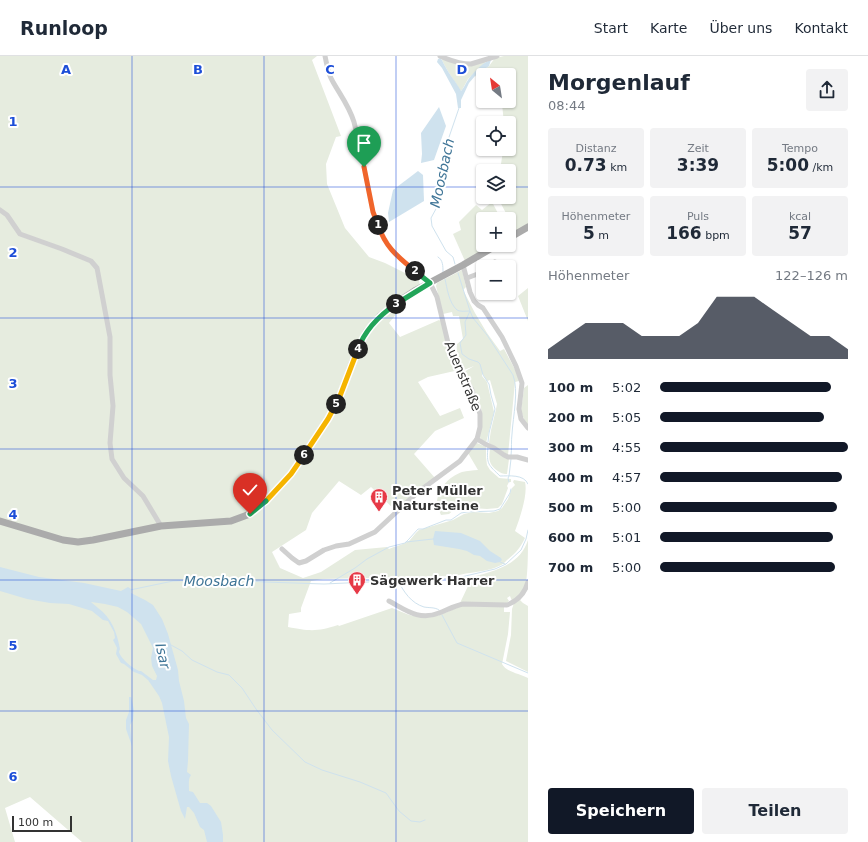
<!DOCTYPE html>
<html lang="de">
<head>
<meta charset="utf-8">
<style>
  body { margin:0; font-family:"DejaVu Sans",sans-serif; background:#f2f2f3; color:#1f2937; height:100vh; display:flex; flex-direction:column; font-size:15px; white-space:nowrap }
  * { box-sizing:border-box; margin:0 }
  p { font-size:13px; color:#747a83 }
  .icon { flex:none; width:22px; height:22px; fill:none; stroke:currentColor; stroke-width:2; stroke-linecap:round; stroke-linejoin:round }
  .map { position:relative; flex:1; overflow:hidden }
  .details { display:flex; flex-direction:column; background:#fff; width:340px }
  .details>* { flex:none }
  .needle { width:26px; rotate:330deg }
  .buttons { position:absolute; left:476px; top:12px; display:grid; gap:8px }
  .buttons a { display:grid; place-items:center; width:40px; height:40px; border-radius:4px; background:#fff; box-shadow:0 1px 3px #0004; font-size:20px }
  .scale { position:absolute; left:12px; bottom:10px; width:60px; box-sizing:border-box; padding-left:4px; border:2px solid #333; border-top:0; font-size:11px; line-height:14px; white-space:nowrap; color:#333; -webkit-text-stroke:3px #fff; paint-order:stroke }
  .pin { position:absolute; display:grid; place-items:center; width:34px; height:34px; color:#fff; margin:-41px -17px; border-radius:50% 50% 50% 0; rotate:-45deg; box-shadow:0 0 4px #0007 }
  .pin .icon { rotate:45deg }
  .km { position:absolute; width:20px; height:20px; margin:-10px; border-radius:50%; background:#222; color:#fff; font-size:11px; line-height:20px; text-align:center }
  .round { display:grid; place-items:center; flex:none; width:42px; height:42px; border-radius:4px; background:#f2f2f3 }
  .summary { display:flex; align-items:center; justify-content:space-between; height:68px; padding:0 20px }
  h1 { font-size:22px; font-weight:700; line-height:30px }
  .metrics { display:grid; grid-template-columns:repeat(3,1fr); gap:6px; height:68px; padding:4px 20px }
  .metrics div { display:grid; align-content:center; border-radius:4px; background:#f2f2f3; text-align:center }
  .metrics b { font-size:17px; font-weight:700 }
  .metrics small { font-size:11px; font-weight:400 }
  .metrics p { font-size:11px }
  .chart { height:112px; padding:8px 20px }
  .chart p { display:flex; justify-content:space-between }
  .chart svg { width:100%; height:72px; margin-top:4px; fill:#111827; opacity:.7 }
  .cta { display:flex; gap:8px; margin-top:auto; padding:8px 20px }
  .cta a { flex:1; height:46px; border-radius:4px; background:#111827; color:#fff; font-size:16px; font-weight:700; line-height:46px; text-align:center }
  .cta a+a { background:#f2f2f3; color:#1f2937 }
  ul { padding:0 20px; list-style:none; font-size:13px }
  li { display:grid; grid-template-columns:64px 48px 1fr; align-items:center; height:30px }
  li i { height:10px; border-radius:5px; background:#111827 }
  header { display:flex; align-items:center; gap:24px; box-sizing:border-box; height:56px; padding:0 20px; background:#fff; border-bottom:1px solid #e0e1e3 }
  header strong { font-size:19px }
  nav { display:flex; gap:22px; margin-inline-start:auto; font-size:14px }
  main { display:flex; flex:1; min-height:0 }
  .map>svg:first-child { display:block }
</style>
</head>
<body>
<header>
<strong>Runloop</strong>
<nav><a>Start</a><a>Karte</a><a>Über uns</a><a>Kontakt</a></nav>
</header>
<main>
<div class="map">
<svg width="528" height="786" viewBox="0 0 528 786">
  <rect width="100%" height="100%" fill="#fff"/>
  <!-- green -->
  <g fill="#e6ecdf">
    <path d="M0,0h317l-5,4 29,76 -5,1 -10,27 1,20 18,44 24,29 16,6 34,17 1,6 -23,14 5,7 -13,16 11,14 39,-17 3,2 17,48 -31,7 -10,5 22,34 20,-8 4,10 -29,13 -21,23 21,24 -39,33 -25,-24 -10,8 -22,-14 -27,32 -6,17 -34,22 8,16 23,10 18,-6 34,-22 32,-3 2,2c6,-3 15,-4 21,-9 3,-3 5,-7 9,-10l34,-10 11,-6 9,-2 16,1 9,-2 4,-3 6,-9 4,-11 3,-3 -2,-3 1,-2 11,2c3,12 -5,36 -10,49l10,7c-5,10 -9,15 -18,22 -2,2 -5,5 -8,6 -11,6 -31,6 -44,10l-132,3 -12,2 -10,27v4l-12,2 -1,13c21,4 29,5 50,-2l1,1 53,-18c17,7 26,12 45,7v1l25,-10h42v6h6l-2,22 -6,30c4,8 18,10 26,14v164h-446l-52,-45 -25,11 10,34h-15z"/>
    <path d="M504,0h24v169l-11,6 -2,-1 -16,-30 5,-3h5l1,-9 4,-5 -1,-10 -4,-5 -2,1v2h-6v-7l2,-13 -1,-2h7v-26h-5l-2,-19 -4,-2v-1h11v-26h-9v-5c-11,-1 -14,0 -23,7l-2,-1 14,-10 6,-8z"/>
    <path d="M442,2l20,7 26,-5 -20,19 -6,11 -2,1c-5,-11 -13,-19 -18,-31z"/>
    <polygon points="492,146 501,163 483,163 483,189 491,189 465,205 453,178 461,174 459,166 476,149 482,154"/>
    <path d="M462,214l4,17 -3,3 12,23 12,20 13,18 4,-2 14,26 1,6 -4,1 -7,73 -19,-12 2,-13 5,-21 1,-5 -7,-24 -3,1 -5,-8v3l5,6 7,30 -8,31c-2,-2 -4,-2 -5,-4 -4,-5 2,-19 1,-26 -2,-15 -10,-28 -18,-41l10,-6 -10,4 -8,-13 1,-13 6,-5 -4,-23h-6l-1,-4 -9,2 -7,-28 1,-3z"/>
    <polygon points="528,232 528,265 518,240"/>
    <polygon points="528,329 528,370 526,369 521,355 524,332"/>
    <path d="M477,387l9,4v10l1,8 3,5 9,8 12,1v3h-2l-2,4 1,2 -6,16 -4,4 -11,1 -14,-1 -6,-4 -11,4 -7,6 -8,1c-1,-3 -3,-6 -4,-9 -1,-16 11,-29 25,-34 5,-1 11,-2 16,-2l-10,-17z"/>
    <path d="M490,392l19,11 -2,15c-5,0 -6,-1 -9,-3 -10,-7 -9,-12 -8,-23z"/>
    <path d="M528,484c0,12 0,37 -3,47 -2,6 -8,10 -13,14l-2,-5 -3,2 2,3 -2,2h-47l9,-19 -1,-6c24,-6 52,-12 60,-38z"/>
    <polygon points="520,544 523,547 528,550 528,616 506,605 511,579 512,553 514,547"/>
  </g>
  <!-- water -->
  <g fill="#cfe2ee" fill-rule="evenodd">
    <path d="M440,2l2,2c5,12 13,20 19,31 3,-3 4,-7 7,-11 4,-6 16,-19 23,-20l-2,6 -14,10 -6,7 -8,17v8h-3l-2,-14 -14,-26 -5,-6 1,-3z"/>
    <polygon points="439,51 446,70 434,104 421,107 422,98 421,77"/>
    <polygon points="418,115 423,119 424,145 389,166 388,157 393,134"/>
    <polygon points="435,475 461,477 480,485 490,495 501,502 502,504 500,506 495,507 487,505 480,500 474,499 467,495 459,493 434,489 433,483"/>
    <path d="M0,511l39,10 45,6 37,8 7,-4 3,2v4l14,7 8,5 9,14 6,15 10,36 1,11 5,20 2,17 3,6 -1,37 -1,11 4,3c-3,4 -2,10 -2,16l4,1 7,11h7l4,3 10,16 2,13v7h-16l-3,-12 -4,-3 -6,-14 -5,-6h-2l-2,12 -4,-8 -10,-35 -3,-15 1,-24 -7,-34 -3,-7 -11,-16 -6,-5 -8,-3 -10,-8 -3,-1 -5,-9 1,-6 -4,-8 2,-2 -1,-6 -6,-11 -5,-1 -11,-9 -23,-7 -19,-1 -23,-4 -27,-8zM91,546l14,2 13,3 9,5 14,12 12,24 -2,10 1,8 5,10 -1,4h-3l-12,-9h-2c-7,-3 -18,-12 -20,-19l1,-3c-3,-16 -8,-31 -22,-41 -2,-2 -5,-4 -7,-6z"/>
    <polygon points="129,641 131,641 134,654 133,664 130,669 132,690 126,673 126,664 129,656"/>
  </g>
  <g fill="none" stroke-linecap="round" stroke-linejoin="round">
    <!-- stream -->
    <g stroke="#cfe2ee" stroke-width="1">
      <path d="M438,201c5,3 5,9 5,15"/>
      <polyline points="455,208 453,201 446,195 432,170 431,162 437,151 439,125 447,87 459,52"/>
      <polyline points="458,217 470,255 465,266 466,279 460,287 462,298 469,303 478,306 480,308 483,319 489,328 491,339 495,353 489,377 488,386"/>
      <path d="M445,223c2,9 4,24 12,31 3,2 9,1 13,1l3,7 14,17 26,40c6,16 0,41 -1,59 -1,7 0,14 -1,22"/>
      <path d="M488,391c-2,18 1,18 12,29 9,0 24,-2 28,8"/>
      <polyline points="509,426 508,422 509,420 511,403"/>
      <polyline points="406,486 433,483"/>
      <polyline points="500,506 505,508"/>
      <path d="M398,525c6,11 13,22 26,26 5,1 11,0 15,3"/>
      <polyline points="330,527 355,512 367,503 389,491 405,487 409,483 418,473 423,473 446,464 451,464 461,457 467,456 494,455 500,453 510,437 511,433"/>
      <polyline points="130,534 173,525 214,523 265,526 324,528 457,522 495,513 506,508 521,494 526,483 528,474"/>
      <polyline points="442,559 457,587 528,617"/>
      <polyline points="171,589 182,595 192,604 217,616 229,619 242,632 256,653 272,674 305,706 322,714 360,726 386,737 399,755 411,765 420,766 425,764"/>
    </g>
    <!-- minor -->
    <g stroke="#d0d0d0" stroke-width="5">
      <path d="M440,0c11,5 20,8 31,8l26,-8"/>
      <polyline points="0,154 7,159 20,178 62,193 91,205 97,212 110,281 110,319 113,350 110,387 112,403 124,422 143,440 161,470"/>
      <polyline points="463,209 470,236 474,245 478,249 483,252 502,281 516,310 522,327 519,353 521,363 528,372"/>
      <polyline points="492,211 495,206"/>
      <polyline points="467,222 483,216"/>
      <polyline points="477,383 485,388 494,392 504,399 508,401 517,401 528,404"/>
      <path d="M282,493l10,9 7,5 7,-2 18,-11 12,-4 13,-2 26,-12 43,-40 42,-31 17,-22 3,-12v-13l-3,-10 -5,-14 -19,-34 -4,-9 -12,-50 -7,-14c-14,-11 -30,-22 -41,-36 -20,-24 -22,-68 -28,-98 -2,-9 -5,-18 -7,-27 -5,-16 -13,-26 -21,-40 -5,-8 -6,-17 -8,-26"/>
      <path d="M389,545c17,9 30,20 50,12 8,-3 15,-7 24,-9l44,1c11,-4 18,-12 21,-23"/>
    </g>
    <!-- major -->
    <g stroke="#ababab" stroke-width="7">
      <polyline points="509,182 528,171"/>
      <polyline points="0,465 63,484 78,486 93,484 161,470 231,465 250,458 265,446 291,418 328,363 340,340 359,289 367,275 380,260 401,244 416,234 463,209 497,189"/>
    </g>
  </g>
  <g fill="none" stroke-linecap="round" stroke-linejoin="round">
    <!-- split-1 casing -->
    <g stroke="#fff" stroke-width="8">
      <polyline id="split-1" points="364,111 373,156 378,169"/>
    </g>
    <!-- split-2 casing -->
    <g stroke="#fff" stroke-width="8">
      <path id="split-2" d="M378,169c8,23 19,31 37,46"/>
    </g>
    <!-- split-3 casing -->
    <g stroke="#fff" stroke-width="8">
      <polyline id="split-3" points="396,248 430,227 415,215"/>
    </g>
    <!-- split-4 casing -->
    <g stroke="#fff" stroke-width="8">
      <path id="split-4" d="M358,293c7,-19 22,-34 38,-45"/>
    </g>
    <!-- split-5 casing -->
    <g stroke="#fff" stroke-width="8">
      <polyline id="split-5" points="336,348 340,340 358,293"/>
    </g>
    <!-- split-6 casing -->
    <g stroke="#fff" stroke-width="8">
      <polyline id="split-6" points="304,399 328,363 336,348"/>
    </g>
    <!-- split-7 casing -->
    <g stroke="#fff" stroke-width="8">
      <polyline id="split-7" points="266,445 291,418 304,399"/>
    </g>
    <!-- split-8 casing -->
    <g stroke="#fff" stroke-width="8">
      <polyline id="split-8" points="250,458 266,445"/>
    </g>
    <!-- split-1 -->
    <use href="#split-1" stroke="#f0652b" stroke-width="5"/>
    <!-- split-2 -->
    <use href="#split-2" stroke="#f0652b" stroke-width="5"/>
    <!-- split-3 -->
    <use href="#split-3" stroke="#22a559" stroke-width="5"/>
    <!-- split-4 -->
    <use href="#split-4" stroke="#22a559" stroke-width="5"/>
    <!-- split-5 -->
    <use href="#split-5" stroke="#f5b400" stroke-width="5"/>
    <!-- split-6 -->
    <use href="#split-6" stroke="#f5b400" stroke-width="5"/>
    <!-- split-7 -->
    <use href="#split-7" stroke="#f5b400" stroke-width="5"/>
    <!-- split-8 -->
    <use href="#split-8" stroke="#22a559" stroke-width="5"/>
  </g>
  <!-- grid -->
  <path fill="none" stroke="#1d4ed8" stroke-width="1" stroke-opacity="0.55" d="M132,0v786M264,0v786M396,0v786M0,131h483M509,131h19M0,262h528M0,393h528M0,524h528M0,655h528"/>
  <!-- icons -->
  <defs>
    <g id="building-pin" transform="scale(0.9)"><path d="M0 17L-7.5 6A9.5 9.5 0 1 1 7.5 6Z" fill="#e63946" stroke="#fff"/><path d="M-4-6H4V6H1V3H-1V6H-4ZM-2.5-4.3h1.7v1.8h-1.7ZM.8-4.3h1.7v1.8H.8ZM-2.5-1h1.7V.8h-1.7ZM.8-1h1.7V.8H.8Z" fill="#fff"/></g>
  </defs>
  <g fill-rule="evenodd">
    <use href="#building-pin" x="379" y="441"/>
    <use href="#building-pin" x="357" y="524"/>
  </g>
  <g text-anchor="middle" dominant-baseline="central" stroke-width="4" stroke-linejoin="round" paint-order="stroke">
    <!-- street labels -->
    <g font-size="13" fill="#333" stroke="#fff">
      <text transform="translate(463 320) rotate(67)">Auenstraße</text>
    </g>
    <!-- poi labels -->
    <g font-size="13" font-weight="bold" fill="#333" stroke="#fff" text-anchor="start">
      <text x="392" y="434">Peter Müller<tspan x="392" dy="15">Natursteine</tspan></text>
      <text x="370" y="524">Sägewerk Harrer</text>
    </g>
    <!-- water labels -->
    <g font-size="14" font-style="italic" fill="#3f7597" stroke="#fff">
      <text transform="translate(442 117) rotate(-78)">Moosbach</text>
      <text x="219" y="525">Moosbach</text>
      <text transform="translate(163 600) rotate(77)">Isar</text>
    </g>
  </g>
  <g font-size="13" text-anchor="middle" font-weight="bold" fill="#1d4ed8" stroke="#fff" stroke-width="4" stroke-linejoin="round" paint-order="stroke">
    <text x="66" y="18">A</text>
    <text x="198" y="18">B</text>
    <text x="330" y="18">C</text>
    <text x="462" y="18">D</text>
    <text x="13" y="70">1</text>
    <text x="13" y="201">2</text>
    <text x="13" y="332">3</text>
    <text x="13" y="463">4</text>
    <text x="13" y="594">5</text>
    <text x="13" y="725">6</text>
  </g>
</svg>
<div class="buttons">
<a><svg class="needle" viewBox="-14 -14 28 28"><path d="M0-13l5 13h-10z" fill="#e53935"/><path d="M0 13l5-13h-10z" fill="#747a83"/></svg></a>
<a><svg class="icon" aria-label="locate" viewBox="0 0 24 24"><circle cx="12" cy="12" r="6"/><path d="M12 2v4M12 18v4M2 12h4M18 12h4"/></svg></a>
<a><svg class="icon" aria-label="layers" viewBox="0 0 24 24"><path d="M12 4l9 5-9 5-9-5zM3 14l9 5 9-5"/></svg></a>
<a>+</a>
<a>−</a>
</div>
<div class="scale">100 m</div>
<div class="pin" style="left:364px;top:111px;background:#1e9e55"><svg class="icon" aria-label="arrive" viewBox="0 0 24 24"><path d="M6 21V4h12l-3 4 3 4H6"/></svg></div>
<div class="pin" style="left:250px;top:458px;background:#d93025"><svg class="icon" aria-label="check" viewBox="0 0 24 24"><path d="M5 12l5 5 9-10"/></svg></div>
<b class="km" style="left:378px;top:169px">1</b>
<b class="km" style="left:415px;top:215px">2</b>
<b class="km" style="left:396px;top:248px">3</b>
<b class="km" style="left:358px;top:293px">4</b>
<b class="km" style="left:336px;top:348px">5</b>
<b class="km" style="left:304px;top:399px">6</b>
</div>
<section class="details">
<div class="summary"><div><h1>Morgenlauf</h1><p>08:44</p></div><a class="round"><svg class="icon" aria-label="share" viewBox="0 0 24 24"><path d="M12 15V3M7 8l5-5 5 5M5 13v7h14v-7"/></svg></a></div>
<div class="metrics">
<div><p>Distanz</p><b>0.73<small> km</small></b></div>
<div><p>Zeit</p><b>3:39</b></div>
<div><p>Tempo</p><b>5:00<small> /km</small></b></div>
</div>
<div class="metrics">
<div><p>Höhenmeter</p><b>5<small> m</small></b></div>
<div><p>Puls</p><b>166<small> bpm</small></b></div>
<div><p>kcal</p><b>57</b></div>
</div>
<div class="chart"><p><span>Höhenmeter</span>122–126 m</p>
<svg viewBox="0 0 160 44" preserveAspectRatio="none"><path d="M0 44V38L10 30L20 22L30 22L40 22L50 30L60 30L70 30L80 22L90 6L100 6L110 6L120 14L130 22L140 30L150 30L160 38V44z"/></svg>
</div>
<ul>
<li><b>100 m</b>5:02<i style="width:91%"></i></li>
<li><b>200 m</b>5:05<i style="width:87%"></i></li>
<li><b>300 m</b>4:55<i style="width:100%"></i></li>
<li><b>400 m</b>4:57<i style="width:97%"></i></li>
<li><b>500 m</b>5:00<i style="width:94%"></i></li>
<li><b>600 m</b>5:01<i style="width:92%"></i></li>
<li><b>700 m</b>5:00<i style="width:93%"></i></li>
</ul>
<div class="cta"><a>Speichern</a><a>Teilen</a></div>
</section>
</main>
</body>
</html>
